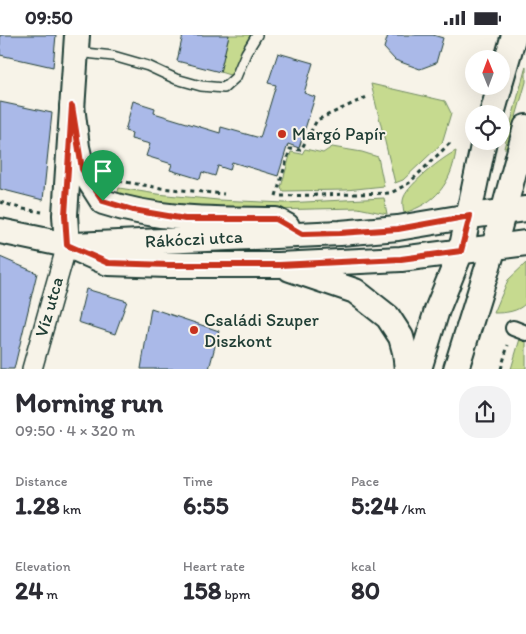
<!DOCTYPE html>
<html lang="en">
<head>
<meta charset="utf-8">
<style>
  body { margin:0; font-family:Itim,sans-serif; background:#f2f2f3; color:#2b2b33; height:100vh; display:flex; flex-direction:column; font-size:19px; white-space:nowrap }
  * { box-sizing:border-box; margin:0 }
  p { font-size:16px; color:#7c7c81 }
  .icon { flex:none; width:28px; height:28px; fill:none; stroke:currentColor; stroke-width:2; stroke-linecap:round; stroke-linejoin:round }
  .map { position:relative; height:334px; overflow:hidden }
  .sheet { display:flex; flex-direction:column; background:#fff; flex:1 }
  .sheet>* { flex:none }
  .needle { width:32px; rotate:359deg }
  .controls { position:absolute; left:465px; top:15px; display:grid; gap:10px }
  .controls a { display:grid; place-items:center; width:45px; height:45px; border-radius:50%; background:#fff; box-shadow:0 5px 20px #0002; font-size:25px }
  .pin { position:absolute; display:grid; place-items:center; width:42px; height:42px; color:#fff; margin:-51px -21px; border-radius:50% 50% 50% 0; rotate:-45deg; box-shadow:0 0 5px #0007 }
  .pin .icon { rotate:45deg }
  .round { display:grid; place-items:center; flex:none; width:52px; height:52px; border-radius:20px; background:#f2f2f3 }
  .head { display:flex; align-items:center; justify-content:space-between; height:85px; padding:0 15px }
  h1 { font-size:28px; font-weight:800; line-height:38px }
  .metrics { display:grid; grid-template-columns:repeat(3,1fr); gap:8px; height:85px; padding:5px 15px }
  .metrics div { display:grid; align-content:center }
  .metrics b { font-size:25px; font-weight:800 }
  .metrics small { font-size:14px; font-weight:400 }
  .metrics p { font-size:14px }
  .status { display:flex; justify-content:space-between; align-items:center; height:35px; padding:0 25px; background:#fff; direction:ltr }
  .status svg { height:14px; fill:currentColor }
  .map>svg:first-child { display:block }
</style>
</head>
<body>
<div class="status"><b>09:50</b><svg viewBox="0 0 49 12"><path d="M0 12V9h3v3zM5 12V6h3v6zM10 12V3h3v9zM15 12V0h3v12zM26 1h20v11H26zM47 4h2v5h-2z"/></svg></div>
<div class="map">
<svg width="526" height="334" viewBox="0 0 526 334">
  <rect width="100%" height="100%" fill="#f7f3e8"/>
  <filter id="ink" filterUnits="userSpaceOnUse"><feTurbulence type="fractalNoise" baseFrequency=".02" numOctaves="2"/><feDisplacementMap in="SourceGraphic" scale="10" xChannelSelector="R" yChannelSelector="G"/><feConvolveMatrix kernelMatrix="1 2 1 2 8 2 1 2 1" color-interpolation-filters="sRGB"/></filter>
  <g filter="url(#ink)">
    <!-- green -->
    <g fill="#c6da8f" stroke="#728c62">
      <polygon points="229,0 257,0 236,42 220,37"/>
      <polygon points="526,31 526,47 507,113 504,113"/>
      <polygon points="371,49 445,66 451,78 442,108 403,145 395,148"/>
      <polygon points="332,112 362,117 378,122 384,151 346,155 283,156 281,152 291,117 302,119 305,114 323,118"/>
      <path d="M456,116c-5,33 -20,52 -52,62 -1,-5 -2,-11 0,-16 5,-13 39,-40 52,-46z"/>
      <polygon points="119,153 157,159 218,165 285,168 384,163 387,179 358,173 269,175 212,174 134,165 117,160"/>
      <path d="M526,228v40c-8,9 -21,10 -32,10l14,-33z"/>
      <polygon points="526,292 526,334 511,334 522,297"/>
    </g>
    <!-- building -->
    <g fill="#aab9e8" stroke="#1f3d34">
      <polygon points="0,0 56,0 53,32 0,20"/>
      <polygon points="183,0 229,0 220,37 177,26"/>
      <polygon points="388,0 433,0 443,3 436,28 420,34 395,25 384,13"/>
      <polygon points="278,18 313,28 304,58 315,62 299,113 288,109 278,141 232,127 230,135 218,131 215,141 202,137 200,144 170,135 172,129 146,121 150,109 131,104 132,98 125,96 133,66 155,73 154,78 220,98 221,92 260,103 276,50 268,48"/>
      <polygon points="0,67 52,78 43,165 0,154"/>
      <polygon points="0,222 37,238 14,334 0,334"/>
      <polygon points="86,254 127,266 115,299 78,287"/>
      <polygon points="151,273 219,296 209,334 141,334"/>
    </g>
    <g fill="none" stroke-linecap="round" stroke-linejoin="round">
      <!-- service casing -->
      <g stroke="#1f3d34" stroke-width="12">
        <polyline id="service" points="76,17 113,21 148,31 176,44 201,51 224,53 236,42 246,18 257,0"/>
      </g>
      <!-- pedestrian casing -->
      <g stroke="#1f3d34" stroke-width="18">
        <polyline id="pedestrian" points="513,293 526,298"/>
      </g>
      <!-- minor casing -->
      <g stroke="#1f3d34" stroke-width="22">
        <polyline id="minor" points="32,334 67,210"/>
      </g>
      <!-- tertiary casing -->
      <g stroke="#1f3d34" stroke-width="28">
        <g id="tertiary">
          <polyline points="501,45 514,0"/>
          <path d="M72,71l5,41 5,22 21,33c58,19 113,17 173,18l11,6"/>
          <polyline points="492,79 500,51"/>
          <polyline points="0,196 67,210 108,228 168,230 279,230 401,224 526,208"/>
          <polyline points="67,210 65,180 77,0"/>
          <polyline points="74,210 340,198 398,193 470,181 526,174"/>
          <polyline points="290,234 355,256 388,282 401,302 405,317 407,334"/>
          <polyline points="419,334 437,275 461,216 484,106"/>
          <polyline points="456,334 494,212 526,92"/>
        </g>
      </g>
      <!-- path -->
      <g stroke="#1f3d34" stroke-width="3" stroke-dasharray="4 4" stroke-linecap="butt">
        <polyline points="119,146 161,153 224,159"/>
        <polyline points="276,161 290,114 301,115 317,85 367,62"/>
        <polyline points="281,161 391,158 409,148 450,108"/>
        <polyline points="0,167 23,174 42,177"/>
        <polyline points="501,334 508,310"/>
      </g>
      <!-- service -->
      <use href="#service" stroke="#f7f3e8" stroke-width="9"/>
      <!-- pedestrian -->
      <use href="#pedestrian" stroke="#f7f3e8" stroke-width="14"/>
      <!-- minor -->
      <use href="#minor" stroke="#f7f3e8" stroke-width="19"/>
      <!-- tertiary -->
      <use href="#tertiary" stroke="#f7f3e8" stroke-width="24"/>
    </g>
  </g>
  <g fill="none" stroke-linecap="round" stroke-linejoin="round" filter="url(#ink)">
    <!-- route casing -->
    <g stroke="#fff" stroke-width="10">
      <polygon id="route" points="72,71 82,134 103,166 133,175 185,184 276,184 302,199 340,198 398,194 470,181 461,216 401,224 279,230 168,230 108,228 67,210 65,180"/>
    </g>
    <!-- route -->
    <use href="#route" stroke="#c8321e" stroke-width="6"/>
  </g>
  <!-- markers -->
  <g fill="#c8321e" stroke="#f7f3e8" stroke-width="2">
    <circle cx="282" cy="99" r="5"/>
    <circle cx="194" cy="295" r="5"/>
  </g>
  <g text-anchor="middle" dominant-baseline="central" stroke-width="4" stroke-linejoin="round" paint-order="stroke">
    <!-- poi labels -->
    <g font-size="18" fill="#1f3d34" stroke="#f7f3e8" text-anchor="start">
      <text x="292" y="99">Margó Papír</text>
      <text x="204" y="285">Családi Szuper<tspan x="204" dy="21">Diszkont</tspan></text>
    </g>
    <!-- street labels -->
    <g font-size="18" fill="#1f3d34" stroke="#f7f3e8">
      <text transform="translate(194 204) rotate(-3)">Rákóczi utca</text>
      <text transform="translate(49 272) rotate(-74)">Víz utca</text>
    </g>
  </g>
</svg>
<div class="controls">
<a><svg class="needle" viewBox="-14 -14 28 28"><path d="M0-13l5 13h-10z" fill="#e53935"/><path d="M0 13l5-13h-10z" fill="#7c7c81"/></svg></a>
<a><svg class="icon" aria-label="locate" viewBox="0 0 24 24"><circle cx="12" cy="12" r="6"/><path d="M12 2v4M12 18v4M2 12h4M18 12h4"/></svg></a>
</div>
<div class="pin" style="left:103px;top:166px;background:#1e9e55"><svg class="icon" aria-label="arrive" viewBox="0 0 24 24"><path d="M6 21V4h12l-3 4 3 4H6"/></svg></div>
</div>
<section class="sheet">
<div class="head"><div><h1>Morning run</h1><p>09:50 · 4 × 320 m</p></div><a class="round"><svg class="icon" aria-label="share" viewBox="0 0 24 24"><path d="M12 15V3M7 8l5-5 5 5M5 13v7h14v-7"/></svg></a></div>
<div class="metrics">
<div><p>Distance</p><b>1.28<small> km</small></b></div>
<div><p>Time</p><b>6:55</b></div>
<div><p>Pace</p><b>5:24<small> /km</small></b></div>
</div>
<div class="metrics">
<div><p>Elevation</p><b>24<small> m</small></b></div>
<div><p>Heart rate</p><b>158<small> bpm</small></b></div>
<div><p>kcal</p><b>80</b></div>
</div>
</section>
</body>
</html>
